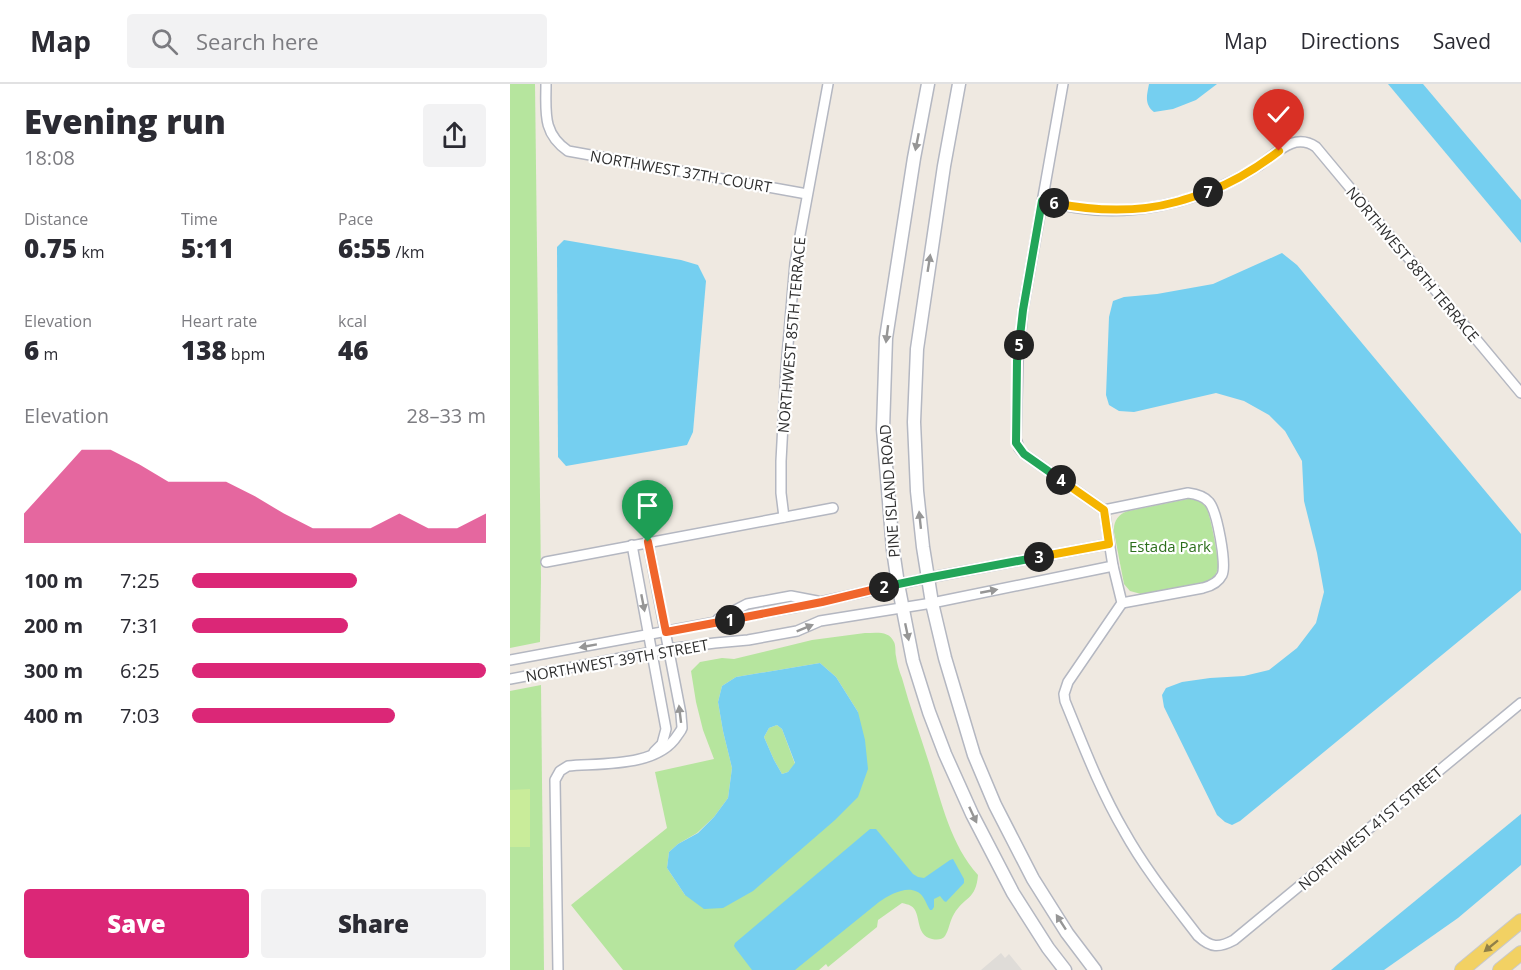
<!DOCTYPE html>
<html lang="en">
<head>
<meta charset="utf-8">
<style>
  body { margin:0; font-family:"Open Sans",sans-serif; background:#f2f2f3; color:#2b2b33; height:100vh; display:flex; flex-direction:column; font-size:22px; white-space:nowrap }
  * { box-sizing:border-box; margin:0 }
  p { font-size:20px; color:#7c7c81 }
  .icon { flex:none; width:33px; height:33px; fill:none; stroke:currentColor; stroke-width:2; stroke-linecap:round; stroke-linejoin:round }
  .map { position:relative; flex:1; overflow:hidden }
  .drawer { display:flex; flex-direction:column; background:#fff; width:510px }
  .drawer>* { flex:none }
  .pin { position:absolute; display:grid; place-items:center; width:51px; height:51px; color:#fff; margin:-62px -26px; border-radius:50% 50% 50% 0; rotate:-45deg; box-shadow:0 0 6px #0007 }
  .pin .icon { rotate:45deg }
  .km { position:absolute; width:30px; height:30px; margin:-15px; border-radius:50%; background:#222; color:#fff; font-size:16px; line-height:30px; text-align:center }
  .round { display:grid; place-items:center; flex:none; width:63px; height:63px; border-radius:6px; background:#f2f2f3 }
  .headline { display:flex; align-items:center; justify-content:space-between; height:102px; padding:0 24px }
  h1 { font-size:33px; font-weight:800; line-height:45px }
  .metrics { display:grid; grid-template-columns:repeat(3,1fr); gap:9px; height:102px; padding:6px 24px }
  .metrics div { display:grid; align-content:center }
  .metrics b { font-size:26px; font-weight:800 }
  .metrics small { font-size:16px; font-weight:400 }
  .metrics p { font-size:16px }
  .chart { height:168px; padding:12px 24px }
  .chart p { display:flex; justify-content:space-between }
  .chart svg { width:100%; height:108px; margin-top:6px; fill:#db2777; opacity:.7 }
  .action { display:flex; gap:12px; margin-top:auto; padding:12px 24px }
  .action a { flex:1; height:69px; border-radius:6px; background:#db2777; color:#fff; font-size:24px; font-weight:800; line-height:69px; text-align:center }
  .action a+a { background:#f2f2f3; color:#2b2b33 }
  ul { padding:0 24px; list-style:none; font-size:20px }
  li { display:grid; grid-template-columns:96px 72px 1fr; align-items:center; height:45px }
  li i { height:15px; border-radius:8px; background:#db2777 }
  header { display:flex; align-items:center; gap:36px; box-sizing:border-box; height:84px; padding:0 30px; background:#fff; border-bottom:2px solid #e1e1e2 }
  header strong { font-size:28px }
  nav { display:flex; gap:33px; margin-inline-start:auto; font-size:21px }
  .search { width:420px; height:54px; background:#f2f2f3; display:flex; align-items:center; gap:15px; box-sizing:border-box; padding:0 21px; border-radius:6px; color:#7c7c81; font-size:22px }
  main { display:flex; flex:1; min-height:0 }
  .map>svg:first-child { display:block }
</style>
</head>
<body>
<header>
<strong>Map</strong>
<div class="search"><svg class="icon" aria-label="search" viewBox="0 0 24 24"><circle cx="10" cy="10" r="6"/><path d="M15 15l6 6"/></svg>Search here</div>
<nav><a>Map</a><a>Directions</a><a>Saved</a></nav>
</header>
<main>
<section class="drawer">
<div class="headline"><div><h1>Evening run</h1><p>18:08</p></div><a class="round"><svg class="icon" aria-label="share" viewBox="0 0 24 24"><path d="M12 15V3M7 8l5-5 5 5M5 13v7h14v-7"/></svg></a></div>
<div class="metrics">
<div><p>Distance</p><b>0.75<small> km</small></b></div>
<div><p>Time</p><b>5:11</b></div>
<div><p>Pace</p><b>6:55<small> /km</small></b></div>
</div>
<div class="metrics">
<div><p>Elevation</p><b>6<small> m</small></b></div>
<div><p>Heart rate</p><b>138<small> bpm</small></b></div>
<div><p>kcal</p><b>46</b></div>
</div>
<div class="chart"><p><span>Elevation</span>28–33 m</p>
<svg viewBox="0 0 160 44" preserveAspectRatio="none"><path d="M0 44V32L10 19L20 6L30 6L40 12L50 19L60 19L70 19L80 25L90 32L100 38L110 38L120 38L130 32L140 38L150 38L160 32V44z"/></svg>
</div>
<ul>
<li><b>100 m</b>7:25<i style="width:56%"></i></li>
<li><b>200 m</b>7:31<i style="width:53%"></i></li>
<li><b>300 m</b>6:25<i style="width:100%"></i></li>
<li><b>400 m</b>7:03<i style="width:69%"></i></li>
</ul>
<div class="action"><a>Save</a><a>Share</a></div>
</section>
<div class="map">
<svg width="1011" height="886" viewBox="0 0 1011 886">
  <rect width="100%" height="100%" fill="#efe9e1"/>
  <!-- green -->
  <g fill="#b6e59e" fill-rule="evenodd">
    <polygon points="0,0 25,0 31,494 30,558 0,564"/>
    <path d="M678,415c7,0 13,2 18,8 4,5 13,54 12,61 -2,8 -6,11 -13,14l-64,12 -11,-3 -6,-7 -10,-52c-1,-10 4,-18 14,-21z"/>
    <path d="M355,549c10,0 24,-3 29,9 2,4 1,10 2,14 1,7 3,15 6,22 8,30 19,59 28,88 12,38 21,79 48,109 -2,25 -13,21 -24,39 -4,6 -5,16 -9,22 -3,4 -8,4 -13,3 -18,-4 -10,-27 -21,-33 -3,-2 -6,-2 -9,-3l-24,17 -1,7 -49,40 -2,-3 -7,6h-196l-52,-65 96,-77 -12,-56 59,-13 -11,-29 -7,-28 -5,-31 9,-9 22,-4 12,1 78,-19zM310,579l16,14 22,35 -173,183 -18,-27 2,-16 9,-8 19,-11 17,-16 14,-19 4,-30 -9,-37 -5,-29 4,-16 14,-9z"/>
    <polygon points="31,601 34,886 0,886 0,607"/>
    <polygon points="267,641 272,645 285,680 278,688 272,690 264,676 254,653 259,644"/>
  </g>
  <!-- pitch -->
  <polygon fill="#c9ec9a" points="20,705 20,763 0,763 0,706"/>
  <!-- plaza -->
  <polygon fill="#dfdcd8" points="491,869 495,874 499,870 512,886 471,886"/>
  <!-- water -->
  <g fill="#75cff0" fill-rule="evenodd">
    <path d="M639,0h68l-21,16 -23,9 -19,3c-10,-8 -7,-17 -5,-28z"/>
    <polygon points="878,0 913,0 1011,116 1011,159"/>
    <polygon points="54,156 171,176 188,181 196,197 183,348 177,361 56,382 48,373 47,163"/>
    <polygon points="772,169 787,181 1011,450 1011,506 730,737 722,741 715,738 707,731 654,623 652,611 656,604 672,598 700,594 734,592 759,586 787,564 806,539 814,508 807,469 794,417 792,377 775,347 759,331 734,317 706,309 624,328 609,327 599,321 596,311 599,233 603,217 614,213 647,210 703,200"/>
    <path d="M310,579l16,14 22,35 7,28 3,29 -10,28 -23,23 -82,71 -30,17 -19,1 -19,-14 -18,-27 2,-16 9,-8 20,-11 16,-16 14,-19 4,-30 -9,-37 -5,-29 4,-16 14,-9zM267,641l5,4 13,34 -7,9 -6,2 -8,-14 -10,-23 5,-9z"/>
    <polygon points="1011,730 1011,781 948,834 874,886 821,886"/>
    <path d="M360,745h6l37,45 5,3 6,1 26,-18 3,-1 11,20v4l-18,19 -2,-1 -4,-5 -6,3v8l-2,3h-2c-3,-4 -4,-9 -7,-13 -11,-15 -32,-3 -44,5l-84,68h-43l-16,-21 -2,-3 1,-3z"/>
  </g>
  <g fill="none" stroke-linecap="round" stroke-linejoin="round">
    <!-- street casing -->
    <g stroke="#b4b7c1" stroke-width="12">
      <g id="street">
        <path d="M36,0c0,28 -4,49 22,67l239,43"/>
        <path d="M553,0l-40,226 -5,51 -2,78 3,9 5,6 80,56 9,56 9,37 -54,79 -4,12 1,7c18,44 35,89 59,130 21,38 48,71 74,105 13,12 21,12 36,4l287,-237"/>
        <path d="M532,117c12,2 25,6 37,7 52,8 110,-4 157,-29 8,-4 16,-9 24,-14 17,-12 34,-33 56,-18l205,246"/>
        <path d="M594,426l84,-17c8,1 16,3 21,9 8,9 18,63 13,73 -4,8 -11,11 -19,13l-81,15"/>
        <polyline points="274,433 271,409 271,377 276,284 285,179 318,0"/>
        <polyline points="122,461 156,645 152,660 144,668"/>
        <polyline points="36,478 323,424"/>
        <polyline points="208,535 237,520 281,512 307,517"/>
        <polyline points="0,576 287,523 417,494 599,460"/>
        <polyline points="0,595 158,565 205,559 238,556 287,547 310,537 422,519 603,482"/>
        <path d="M48,886l-3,-190 5,-9 8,-5c34,-3 89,1 109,-30 2,-3 4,-5 5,-8 0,-4 -1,-10 -1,-14l-33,-172"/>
      </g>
    </g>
    <!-- secondary casing -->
    <g stroke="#b4b7c1" stroke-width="15">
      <g id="secondary">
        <polyline points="418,0 404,74 376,254 373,345 383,466 388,500 403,577 419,628 435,670 462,730 503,809 538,864 555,886"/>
        <polyline points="449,0 434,82 407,265 404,338 407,407 413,463 422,519 435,574 464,671 485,721 523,795 557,849 585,886"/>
      </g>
    </g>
    <!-- primary casing -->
    <g stroke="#c9c9c9" stroke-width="16">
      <g id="primary">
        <polyline points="952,886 1011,837"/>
        <polyline points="990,886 1011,869"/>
      </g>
    </g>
    <!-- street -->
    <use href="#street" stroke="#fff" stroke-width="9"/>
    <!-- secondary -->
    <use href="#secondary" stroke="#fff" stroke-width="12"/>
    <!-- primary -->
    <use href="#primary" stroke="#f2d163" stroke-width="14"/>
  </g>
  <!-- one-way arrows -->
  <defs><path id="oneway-solid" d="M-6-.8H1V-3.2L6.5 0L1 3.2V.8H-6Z" transform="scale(1.5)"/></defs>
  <g fill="#969696">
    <use href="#oneway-solid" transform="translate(407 58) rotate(101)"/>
    <use href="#oneway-solid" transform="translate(419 179) rotate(-81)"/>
    <use href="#oneway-solid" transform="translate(377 250) rotate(97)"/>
    <use href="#oneway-solid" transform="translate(410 436) rotate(-96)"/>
    <use href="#oneway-solid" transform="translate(479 507) rotate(-11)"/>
    <use href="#oneway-solid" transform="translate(133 519) rotate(79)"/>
    <use href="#oneway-solid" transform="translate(295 544) rotate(-22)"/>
    <use href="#oneway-solid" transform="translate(397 548) rotate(78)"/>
    <use href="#oneway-solid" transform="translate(78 562) rotate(170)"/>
    <use href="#oneway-solid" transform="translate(170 630) rotate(-97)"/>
    <use href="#oneway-solid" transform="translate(463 731) rotate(65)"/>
    <use href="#oneway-solid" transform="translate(551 838) rotate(-123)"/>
  </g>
  <use fill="#908048" href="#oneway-solid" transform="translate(981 862) rotate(141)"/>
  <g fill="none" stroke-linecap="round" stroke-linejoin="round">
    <!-- split-1 casing -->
    <g stroke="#fff" stroke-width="12">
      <polyline id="split-1" points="138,458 156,548 220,536"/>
    </g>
    <!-- split-2 casing -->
    <g stroke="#fff" stroke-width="12">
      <polyline id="split-2" points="220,536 312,518 374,503"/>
    </g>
    <!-- split-3 casing -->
    <g stroke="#fff" stroke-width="12">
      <polyline id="split-3" points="374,503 417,494 529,473"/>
    </g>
    <!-- split-4 casing -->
    <g stroke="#fff" stroke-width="12">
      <polyline id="split-4" points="529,473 599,460 594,426 551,396"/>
    </g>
    <!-- split-5 casing -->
    <g stroke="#fff" stroke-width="12">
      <polyline id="split-5" points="509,261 507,277 506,359 514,370 551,396"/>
    </g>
    <!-- split-6 casing -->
    <g stroke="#fff" stroke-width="12">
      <polyline id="split-6" points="509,261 513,226 532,117 544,119"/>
    </g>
    <!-- split-7 casing -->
    <g stroke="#fff" stroke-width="12">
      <path id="split-7" d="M544,119c40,8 82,10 122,-1 11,-3 22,-7 32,-10"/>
    </g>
    <!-- split-8 casing -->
    <g stroke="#fff" stroke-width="12">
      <path id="split-8" d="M698,108c26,-10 49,-24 71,-41"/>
    </g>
    <!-- split-1 -->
    <use href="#split-1" stroke="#f0652b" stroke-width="8"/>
    <!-- split-2 -->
    <use href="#split-2" stroke="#f0652b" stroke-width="8"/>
    <!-- split-3 -->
    <use href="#split-3" stroke="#22a559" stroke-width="8"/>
    <!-- split-4 -->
    <use href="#split-4" stroke="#f5b400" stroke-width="8"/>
    <!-- split-5 -->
    <use href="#split-5" stroke="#22a559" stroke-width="8"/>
    <!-- split-6 -->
    <use href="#split-6" stroke="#22a559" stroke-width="8"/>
    <!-- split-7 -->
    <use href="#split-7" stroke="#f5b400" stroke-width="8"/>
    <!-- split-8 -->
    <use href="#split-8" stroke="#f5b400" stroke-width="8"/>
  </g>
  <g text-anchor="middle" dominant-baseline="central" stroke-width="4.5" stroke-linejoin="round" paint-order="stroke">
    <!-- street labels -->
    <g font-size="15" fill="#2e2e2e" stroke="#fff">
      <text transform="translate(171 87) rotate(10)">NORTHWEST 37TH COURT</text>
      <text transform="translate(903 180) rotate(50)">NORTHWEST 88TH TERRACE</text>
      <text transform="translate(281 251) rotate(-85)">NORTHWEST 85TH TERRACE</text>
      <text transform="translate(379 407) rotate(-94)">PINE ISLAND ROAD</text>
      <text transform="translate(107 576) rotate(-10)">NORTHWEST 39TH STREET</text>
      <text transform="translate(860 744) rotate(-40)">NORTHWEST 41ST STREET</text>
    </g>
    <!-- park labels -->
    <g font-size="15" fill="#2c6e1b" stroke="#fff">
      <text x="660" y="462">Estada Park</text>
    </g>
  </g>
</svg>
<div class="pin" style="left:138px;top:458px;background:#1e9e55"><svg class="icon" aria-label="arrive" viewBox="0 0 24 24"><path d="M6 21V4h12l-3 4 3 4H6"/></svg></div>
<div class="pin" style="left:769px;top:67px;background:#d93025"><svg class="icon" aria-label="check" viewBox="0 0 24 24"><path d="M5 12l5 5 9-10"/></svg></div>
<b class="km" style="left:220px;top:536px">1</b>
<b class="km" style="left:374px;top:503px">2</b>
<b class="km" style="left:529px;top:473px">3</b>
<b class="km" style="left:551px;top:396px">4</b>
<b class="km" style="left:509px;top:261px">5</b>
<b class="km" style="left:544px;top:119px">6</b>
<b class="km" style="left:698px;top:108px">7</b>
</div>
</main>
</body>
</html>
